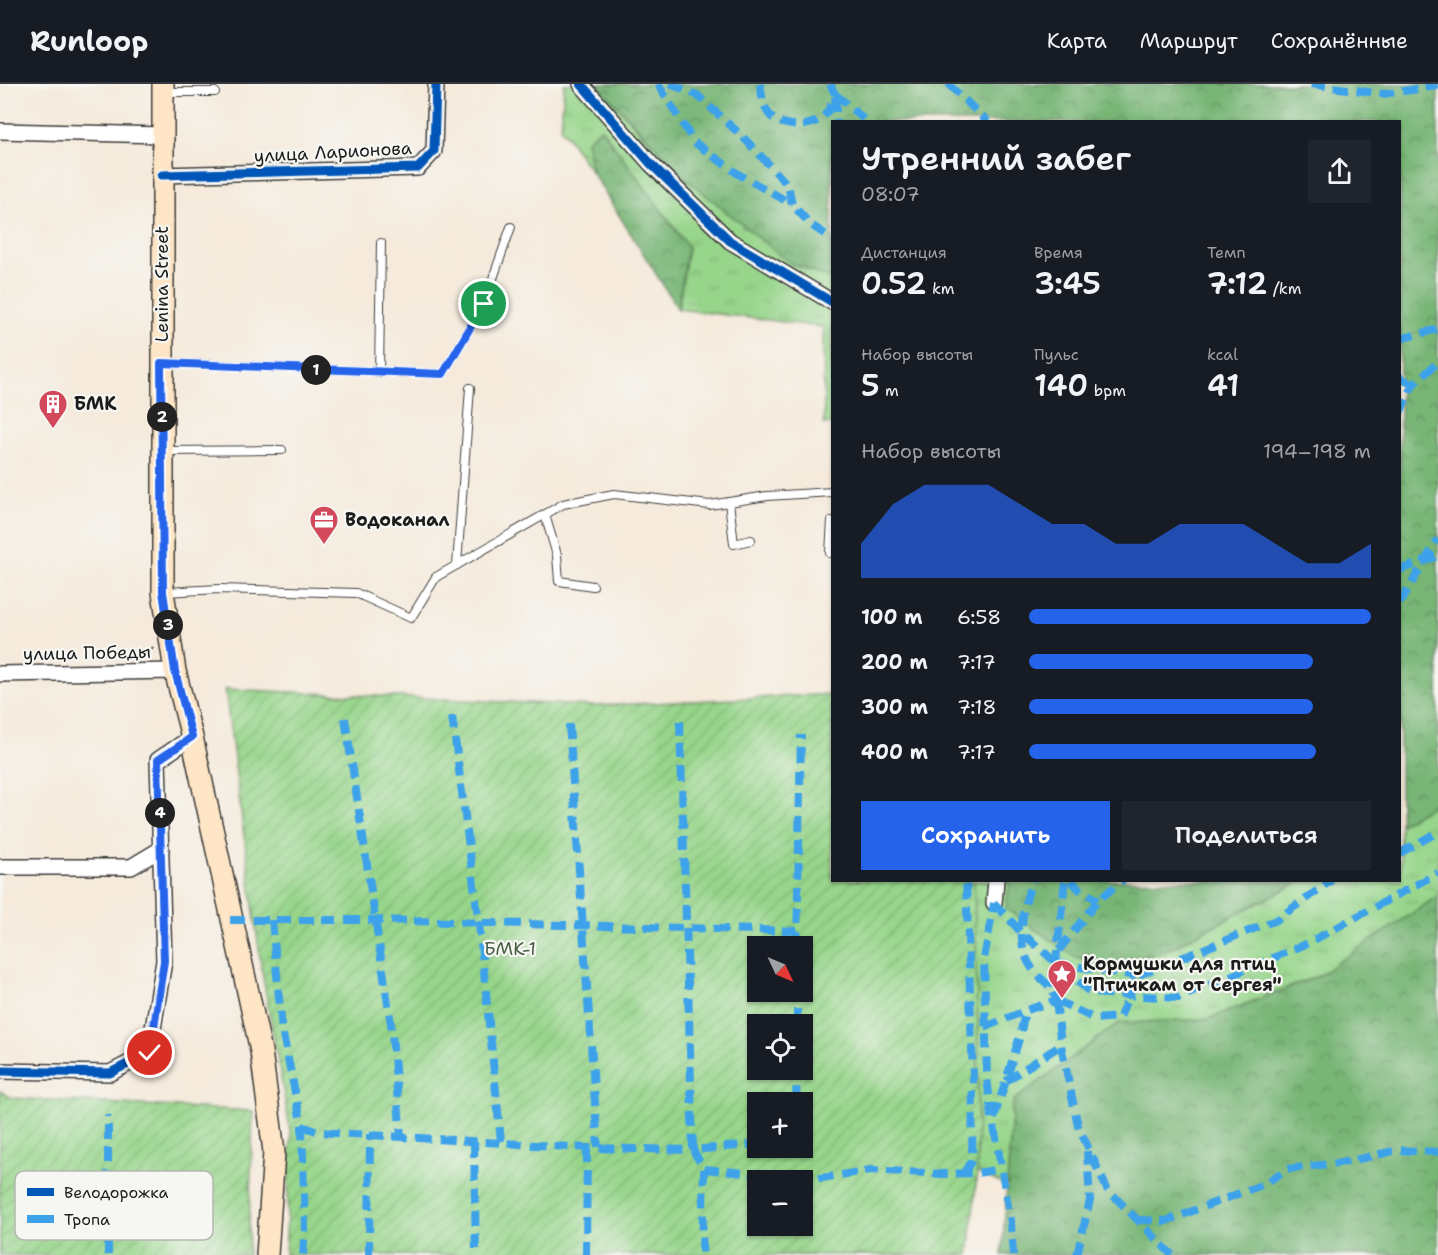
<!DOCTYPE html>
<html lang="ru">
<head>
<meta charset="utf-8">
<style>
  body { margin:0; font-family:"Shantell Sans",sans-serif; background:#20242c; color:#f1f3f6; height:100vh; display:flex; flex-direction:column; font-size:22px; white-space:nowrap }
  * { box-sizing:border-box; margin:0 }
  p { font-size:20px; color:#9ea1a6 }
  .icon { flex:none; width:33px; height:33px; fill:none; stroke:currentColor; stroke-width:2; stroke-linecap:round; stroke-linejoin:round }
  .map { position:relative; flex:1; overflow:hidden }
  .side { position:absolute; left:831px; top:36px; width:570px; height:762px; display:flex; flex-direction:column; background:#171b24; border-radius:0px; box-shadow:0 2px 4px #0004 }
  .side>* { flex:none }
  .needle { width:39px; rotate:134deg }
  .tools { position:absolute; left:747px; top:852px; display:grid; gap:12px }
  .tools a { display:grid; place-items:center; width:66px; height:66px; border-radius:0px; background:#171b24; box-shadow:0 2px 4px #0004; font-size:30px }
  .pin { position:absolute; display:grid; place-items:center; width:51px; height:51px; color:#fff; margin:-26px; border:3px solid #fff; border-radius:50%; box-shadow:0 2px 6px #0007 }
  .km { position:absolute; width:30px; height:30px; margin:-15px; border-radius:50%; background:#222; color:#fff; font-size:16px; line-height:30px; text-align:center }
  .round { display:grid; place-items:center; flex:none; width:63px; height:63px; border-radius:0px; background:#20242c }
  .overview { display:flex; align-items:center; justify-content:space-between; height:102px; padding:0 30px }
  h1 { font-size:33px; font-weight:600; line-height:45px }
  .figures { display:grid; grid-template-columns:repeat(3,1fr); gap:9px; height:102px; padding:6px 30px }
  .figures div { display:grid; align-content:center }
  .figures b { font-size:30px; font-weight:600 }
  .figures small { font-size:16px; font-weight:400 }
  .figures p { font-size:16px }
  .chart { height:168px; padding:12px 30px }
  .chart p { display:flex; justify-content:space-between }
  .chart svg { width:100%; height:108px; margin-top:6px; fill:#2563eb; opacity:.7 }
  .primary-button { display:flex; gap:12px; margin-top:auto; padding:12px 30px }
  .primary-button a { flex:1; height:69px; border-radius:0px; background:#2563eb; color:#fff; font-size:24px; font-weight:600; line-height:69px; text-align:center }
  .primary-button a+a { background:#20242c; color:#f1f3f6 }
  ul { padding:0 30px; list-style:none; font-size:20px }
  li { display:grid; grid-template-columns:96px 72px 1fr; align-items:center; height:45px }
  li i { height:15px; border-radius:8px; background:#2563eb }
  header { display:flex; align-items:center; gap:36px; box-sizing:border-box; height:84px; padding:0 30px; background:#171b24; border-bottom:2px solid #363941 }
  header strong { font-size:28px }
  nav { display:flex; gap:33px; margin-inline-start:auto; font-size:21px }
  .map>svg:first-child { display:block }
</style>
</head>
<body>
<header>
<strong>Runloop</strong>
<nav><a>Карта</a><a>Маршрут</a><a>Сохранённые</a></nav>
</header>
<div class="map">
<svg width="1438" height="1171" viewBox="0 0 1438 1171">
  <defs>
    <pattern id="grass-tufts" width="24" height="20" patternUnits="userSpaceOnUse" patternTransform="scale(1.5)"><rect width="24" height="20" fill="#96d58a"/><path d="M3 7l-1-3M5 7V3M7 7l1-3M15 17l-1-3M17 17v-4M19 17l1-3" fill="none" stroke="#81b676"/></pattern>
    <pattern id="forest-crowns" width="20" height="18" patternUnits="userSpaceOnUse" patternTransform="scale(1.5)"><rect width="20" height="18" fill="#78b676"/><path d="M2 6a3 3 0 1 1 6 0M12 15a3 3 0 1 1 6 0" fill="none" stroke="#629360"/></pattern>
    <pattern id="garden-furrows" width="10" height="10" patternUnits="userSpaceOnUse" patternTransform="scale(1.5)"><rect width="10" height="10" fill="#96d58a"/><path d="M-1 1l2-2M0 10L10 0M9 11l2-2" fill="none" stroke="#81b676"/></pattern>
  </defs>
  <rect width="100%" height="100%" fill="#f6f6f2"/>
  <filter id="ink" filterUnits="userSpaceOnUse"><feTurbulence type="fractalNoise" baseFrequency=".0167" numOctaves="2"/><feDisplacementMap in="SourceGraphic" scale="12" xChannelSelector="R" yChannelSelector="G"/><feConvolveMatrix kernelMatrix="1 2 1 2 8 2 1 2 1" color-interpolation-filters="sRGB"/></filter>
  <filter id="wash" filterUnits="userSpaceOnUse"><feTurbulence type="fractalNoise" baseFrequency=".008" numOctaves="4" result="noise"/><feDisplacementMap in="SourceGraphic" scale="24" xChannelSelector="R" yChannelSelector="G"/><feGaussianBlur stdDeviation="1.35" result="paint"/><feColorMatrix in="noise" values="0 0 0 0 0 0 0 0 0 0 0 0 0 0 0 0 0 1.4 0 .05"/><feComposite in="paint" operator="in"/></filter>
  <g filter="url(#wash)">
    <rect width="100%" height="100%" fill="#f5eadb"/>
    <!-- grass -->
    <g fill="url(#grass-tufts)" stroke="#597853" stroke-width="1.5">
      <polygon points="564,0 597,0 642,50 790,179 832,195 832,340 824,340 823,243 678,225 688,163 601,44 586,57 593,90 561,44"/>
      <polygon points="1438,718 1438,812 1318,892 1208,935 1119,939 1013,1017 1007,1102 977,1089 978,950 974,797 1010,797 1006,825 1075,873 1108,880 1163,868 1301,797 1400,796 1400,740"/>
    </g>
    <!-- forest -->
    <g fill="url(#forest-crowns)" stroke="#4a6949" stroke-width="1.5">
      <polygon points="597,0 1438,0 1438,718 1400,740 1400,38 832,38 832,195 790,179 685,94"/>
      <polygon points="601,44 688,163 678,225 593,90 586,57"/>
      <polygon points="1010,797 1010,796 1301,797 1163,868 1108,880 1075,873 1006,825"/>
      <polygon points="1438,812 1438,1171 1002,1171 1013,1017 1119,939 1208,935 1318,892"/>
    </g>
    <!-- garden -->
    <g fill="url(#garden-furrows)" stroke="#597853" stroke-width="1.5" fill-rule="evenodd">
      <path d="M225,605l369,17 238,-12v186l142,1 4,153 -1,139 -8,82h-684l6,-120 -30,-169zM758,862h44v46h-44zM758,940h44v46h-44zM758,1018h44v46h-44zM758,1096h44v46h-44z"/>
      <polygon points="0,1007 11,1014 253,1027 248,1171 0,1171"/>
    </g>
  </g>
  <g filter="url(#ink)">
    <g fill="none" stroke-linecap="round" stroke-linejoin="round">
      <!-- lane casing -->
      <g stroke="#3d3b39" stroke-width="10">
        <g id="lane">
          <polyline points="164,8 215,8"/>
          <polyline points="166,279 443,290 484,220 511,143"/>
          <polyline points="379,289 381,159"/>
          <polyline points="164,367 282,366"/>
          <polyline points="729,418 734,460 751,456"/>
          <polyline points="545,431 557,471 559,497 593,502"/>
          <polyline points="832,437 830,469 832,469"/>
          <polyline points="457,481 470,304"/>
          <polyline points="165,508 219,505 356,509 411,534 436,493 563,420 614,410 710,421 767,412 832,408"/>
        </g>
      </g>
      <!-- street casing -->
      <g stroke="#3d3b39" stroke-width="18">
        <g id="street">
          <polyline points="581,0 651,80 730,157 832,218"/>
          <polyline points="0,47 162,51"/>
          <polyline points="162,91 418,84 434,67 436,0"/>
          <polyline points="0,590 175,587"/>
          <polyline points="0,783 131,783 161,765"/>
          <polyline points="994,819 996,796"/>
          <polyline points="0,987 110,989 149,969 164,877 158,676 192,653"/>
        </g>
      </g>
      <!-- secondary casing -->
      <g stroke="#3d3b39" stroke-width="24">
        <polyline id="secondary" points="163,0 163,508 175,587 192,653 261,967 274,1068 267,1171"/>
      </g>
      <!-- path -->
      <polyline stroke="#3d3b39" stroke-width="2" stroke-dasharray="4.5 4.5" stroke-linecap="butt" points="146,573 153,563"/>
      <!-- lane -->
      <use href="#lane" stroke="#fff" stroke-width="8"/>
      <!-- street -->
      <use href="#street" stroke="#fff" stroke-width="15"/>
      <!-- secondary -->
      <use href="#secondary" stroke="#fde5c5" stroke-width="21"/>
      <!-- quiet -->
      <g stroke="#3da2ea" stroke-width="8" stroke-dasharray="15 8" stroke-linecap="butt">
        <polyline points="658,0 694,58 738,90 792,120"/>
        <polyline points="670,0 697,11 742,52 788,101 792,120 811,141 832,155"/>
        <path d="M760,0c2,12 3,27 14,35 15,10 43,9 53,-7 4,-4 5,-12 8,-18l-5,-10"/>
        <polyline points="948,0 988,38"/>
        <polyline points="1311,0 1383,10 1438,2"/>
        <polyline points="835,10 867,38"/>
        <polyline points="835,13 837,38"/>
        <polyline points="1400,255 1438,245"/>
        <polyline points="1400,293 1413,301 1408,305"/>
        <polyline points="1400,329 1413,301 1438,278"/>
        <polyline points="1400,486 1438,472"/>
        <polyline points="1400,519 1438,455"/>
        <polyline points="452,632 479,840 501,1057"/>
        <polyline points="345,634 391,940 401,1052"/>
        <polyline points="680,637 693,1066 758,1060"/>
        <polyline points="569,640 598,1063"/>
        <polyline points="1400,769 1438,748"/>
        <polyline points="1071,796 1079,805 1098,816"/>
        <polyline points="994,819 1022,849 1091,909 1179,914 1308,859 1438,789"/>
        <polyline points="230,836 374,836 797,847"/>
        <polyline points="272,836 282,946 302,1042 305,1145 303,1171"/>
        <polyline points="797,862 801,651"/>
        <polyline points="1059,866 1098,816 1123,796"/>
        <polyline points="1056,879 1136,892"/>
        <polyline points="1053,904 1065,796"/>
        <polyline points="1056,916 1095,935 1120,933 1136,892 1276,836 1332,796"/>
        <polyline points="1056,916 1061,961 1078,1042 1087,1061 1107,1105 1172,1171"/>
        <polyline points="797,940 797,908"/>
        <polyline points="985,943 1025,927"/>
        <polyline points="1006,997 1061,961"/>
        <polyline points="796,1018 797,986"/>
        <polyline points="992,1034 987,994 984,875 994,819"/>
        <polyline points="302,1042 319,1048 587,1064 693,1066 704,1085 702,1171"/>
        <polyline points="474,1058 476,1171"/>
        <polyline points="704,1085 793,1094 822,1094 871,1086 941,1090 977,1089 1000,1085"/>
        <polyline points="964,1089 972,1076 973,993 966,796"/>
        <polyline points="1138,1136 1166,1137 1264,1100 1287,1085 1346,1078 1398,1066 1438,1068"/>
        <polyline points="108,1171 108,1031"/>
        <polyline points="369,1171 370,1050"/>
        <polyline points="586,1171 587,1064"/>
        <path d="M1013,1171l-2,-32 -18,-102 27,-85 5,-25 31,-11c-3,-15 -13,-18 -22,-29 -21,-26 -11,-62 -2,-91"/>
        <polyline points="1077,1171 1090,1116 1087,1067"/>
      </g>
      <!-- cycleway casing -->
      <g stroke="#f6f6f2" stroke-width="13">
        <g id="cycleway">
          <polyline points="581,0 651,80 730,157 832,218"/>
          <polyline points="162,91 418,84 434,67 436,0"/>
          <polyline points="0,987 110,989 149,969 164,877 158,676 192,653"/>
        </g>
      </g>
      <!-- cycleway -->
      <use href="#cycleway" stroke="#0057b8" stroke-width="9"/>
    </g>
  </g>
  <g fill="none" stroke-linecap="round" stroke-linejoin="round" filter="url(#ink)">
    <!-- route casing -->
    <g stroke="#fff" stroke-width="12">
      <polyline id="route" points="150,969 164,877 158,676 192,653 175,587 163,508 161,279 443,290 484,220"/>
    </g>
    <!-- route -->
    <use href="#route" stroke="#2563eb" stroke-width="8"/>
  </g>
  <!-- icons -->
  <defs>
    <g id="building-pin" transform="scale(1.5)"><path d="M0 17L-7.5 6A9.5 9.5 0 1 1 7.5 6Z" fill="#d1495b" stroke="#f6f6f2"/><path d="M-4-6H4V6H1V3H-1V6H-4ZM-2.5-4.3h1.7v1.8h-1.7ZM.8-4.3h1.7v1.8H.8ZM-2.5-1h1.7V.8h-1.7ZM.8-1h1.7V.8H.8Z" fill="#fff"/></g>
    <g id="office-pin" transform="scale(1.5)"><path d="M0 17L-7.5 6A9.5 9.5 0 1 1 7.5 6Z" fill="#d1495b" stroke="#f6f6f2"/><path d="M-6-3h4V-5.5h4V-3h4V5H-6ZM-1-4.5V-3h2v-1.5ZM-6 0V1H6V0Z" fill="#fff"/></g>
    <g id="sight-pin" transform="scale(1.5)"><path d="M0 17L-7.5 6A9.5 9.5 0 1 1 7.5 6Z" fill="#d1495b" stroke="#f6f6f2"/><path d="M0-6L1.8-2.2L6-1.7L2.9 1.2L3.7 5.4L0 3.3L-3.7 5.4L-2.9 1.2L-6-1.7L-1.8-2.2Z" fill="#fff"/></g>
  </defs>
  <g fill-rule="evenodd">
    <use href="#building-pin" x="53" y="320"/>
    <use href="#office-pin" x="324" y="436"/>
    <use href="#sight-pin" x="1062" y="890"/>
  </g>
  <g text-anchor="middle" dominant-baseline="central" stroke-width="4.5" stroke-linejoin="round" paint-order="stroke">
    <!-- street labels -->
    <g font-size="18" fill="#1c1c1c" stroke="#f6f6f2">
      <text transform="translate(333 68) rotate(-3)">улица Ларионова</text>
      <text transform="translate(162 200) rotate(-90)">Lenina Street</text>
      <text transform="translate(87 569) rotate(-1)">улица Победы</text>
    </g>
    <!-- poi labels -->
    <g font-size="18" font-weight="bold" fill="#1c1c1c" stroke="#f6f6f2" text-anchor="start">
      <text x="74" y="320">БМК</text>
      <text x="345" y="436">Водоканал</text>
      <text x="1083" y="880">Кормушки для птиц<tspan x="1083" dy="21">"Птичкам от Сергея"</tspan></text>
    </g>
    <!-- park labels -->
    <g font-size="18" fill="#475d42" stroke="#f6f6f2">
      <text x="510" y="865">БМК-1</text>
    </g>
  </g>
  <!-- legend -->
  <rect x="15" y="1087" width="198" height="69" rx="9" fill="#f6f6f2" stroke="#b5b5b2" stroke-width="1.5"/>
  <rect x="27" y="1104" width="27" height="8" fill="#0057b8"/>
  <rect x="27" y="1131" width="27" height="8" fill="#3da2ea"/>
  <g font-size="16" fill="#1c1c1c">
    <text x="64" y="1114">Велодорожка</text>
    <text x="64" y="1141">Тропа</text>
  </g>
</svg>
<div class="tools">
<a><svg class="needle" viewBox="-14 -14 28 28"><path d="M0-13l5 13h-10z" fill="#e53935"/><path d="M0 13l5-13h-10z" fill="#9ea1a6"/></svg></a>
<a><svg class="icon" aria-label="locate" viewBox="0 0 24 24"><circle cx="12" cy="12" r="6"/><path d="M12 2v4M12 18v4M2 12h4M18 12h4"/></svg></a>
<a>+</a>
<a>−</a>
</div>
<div class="pin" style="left:484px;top:220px;background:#1e9e55"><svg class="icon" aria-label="arrive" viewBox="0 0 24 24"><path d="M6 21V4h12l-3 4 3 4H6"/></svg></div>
<div class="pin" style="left:150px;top:969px;background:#d93025"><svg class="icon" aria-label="check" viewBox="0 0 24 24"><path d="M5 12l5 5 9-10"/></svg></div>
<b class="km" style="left:316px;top:286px">1</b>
<b class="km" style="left:162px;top:333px">2</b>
<b class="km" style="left:168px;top:541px">3</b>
<b class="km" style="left:160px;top:729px">4</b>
<section class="side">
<div class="overview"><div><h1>Утренний забег</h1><p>08:07</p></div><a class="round"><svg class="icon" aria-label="share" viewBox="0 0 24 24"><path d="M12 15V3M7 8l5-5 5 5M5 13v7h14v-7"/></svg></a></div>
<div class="figures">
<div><p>Дистанция</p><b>0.52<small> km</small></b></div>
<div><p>Время</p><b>3:45</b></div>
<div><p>Темп</p><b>7:12<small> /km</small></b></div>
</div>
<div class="figures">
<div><p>Набор высоты</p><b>5<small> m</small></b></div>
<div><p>Пульс</p><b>140<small> bpm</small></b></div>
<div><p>kcal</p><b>41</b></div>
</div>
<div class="chart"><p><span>Набор высоты</span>194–198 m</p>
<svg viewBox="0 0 160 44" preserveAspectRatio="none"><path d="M0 44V30L10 14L20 6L30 6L40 6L50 14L60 22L70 22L80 30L90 30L100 22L110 22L120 22L130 30L140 38L150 38L160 30V44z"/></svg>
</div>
<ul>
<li><b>100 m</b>6:58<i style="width:100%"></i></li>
<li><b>200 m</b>7:17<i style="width:83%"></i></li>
<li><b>300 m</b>7:18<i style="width:83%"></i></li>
<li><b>400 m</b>7:17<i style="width:84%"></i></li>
</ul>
<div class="primary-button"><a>Сохранить</a><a>Поделиться</a></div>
</section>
</div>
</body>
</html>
